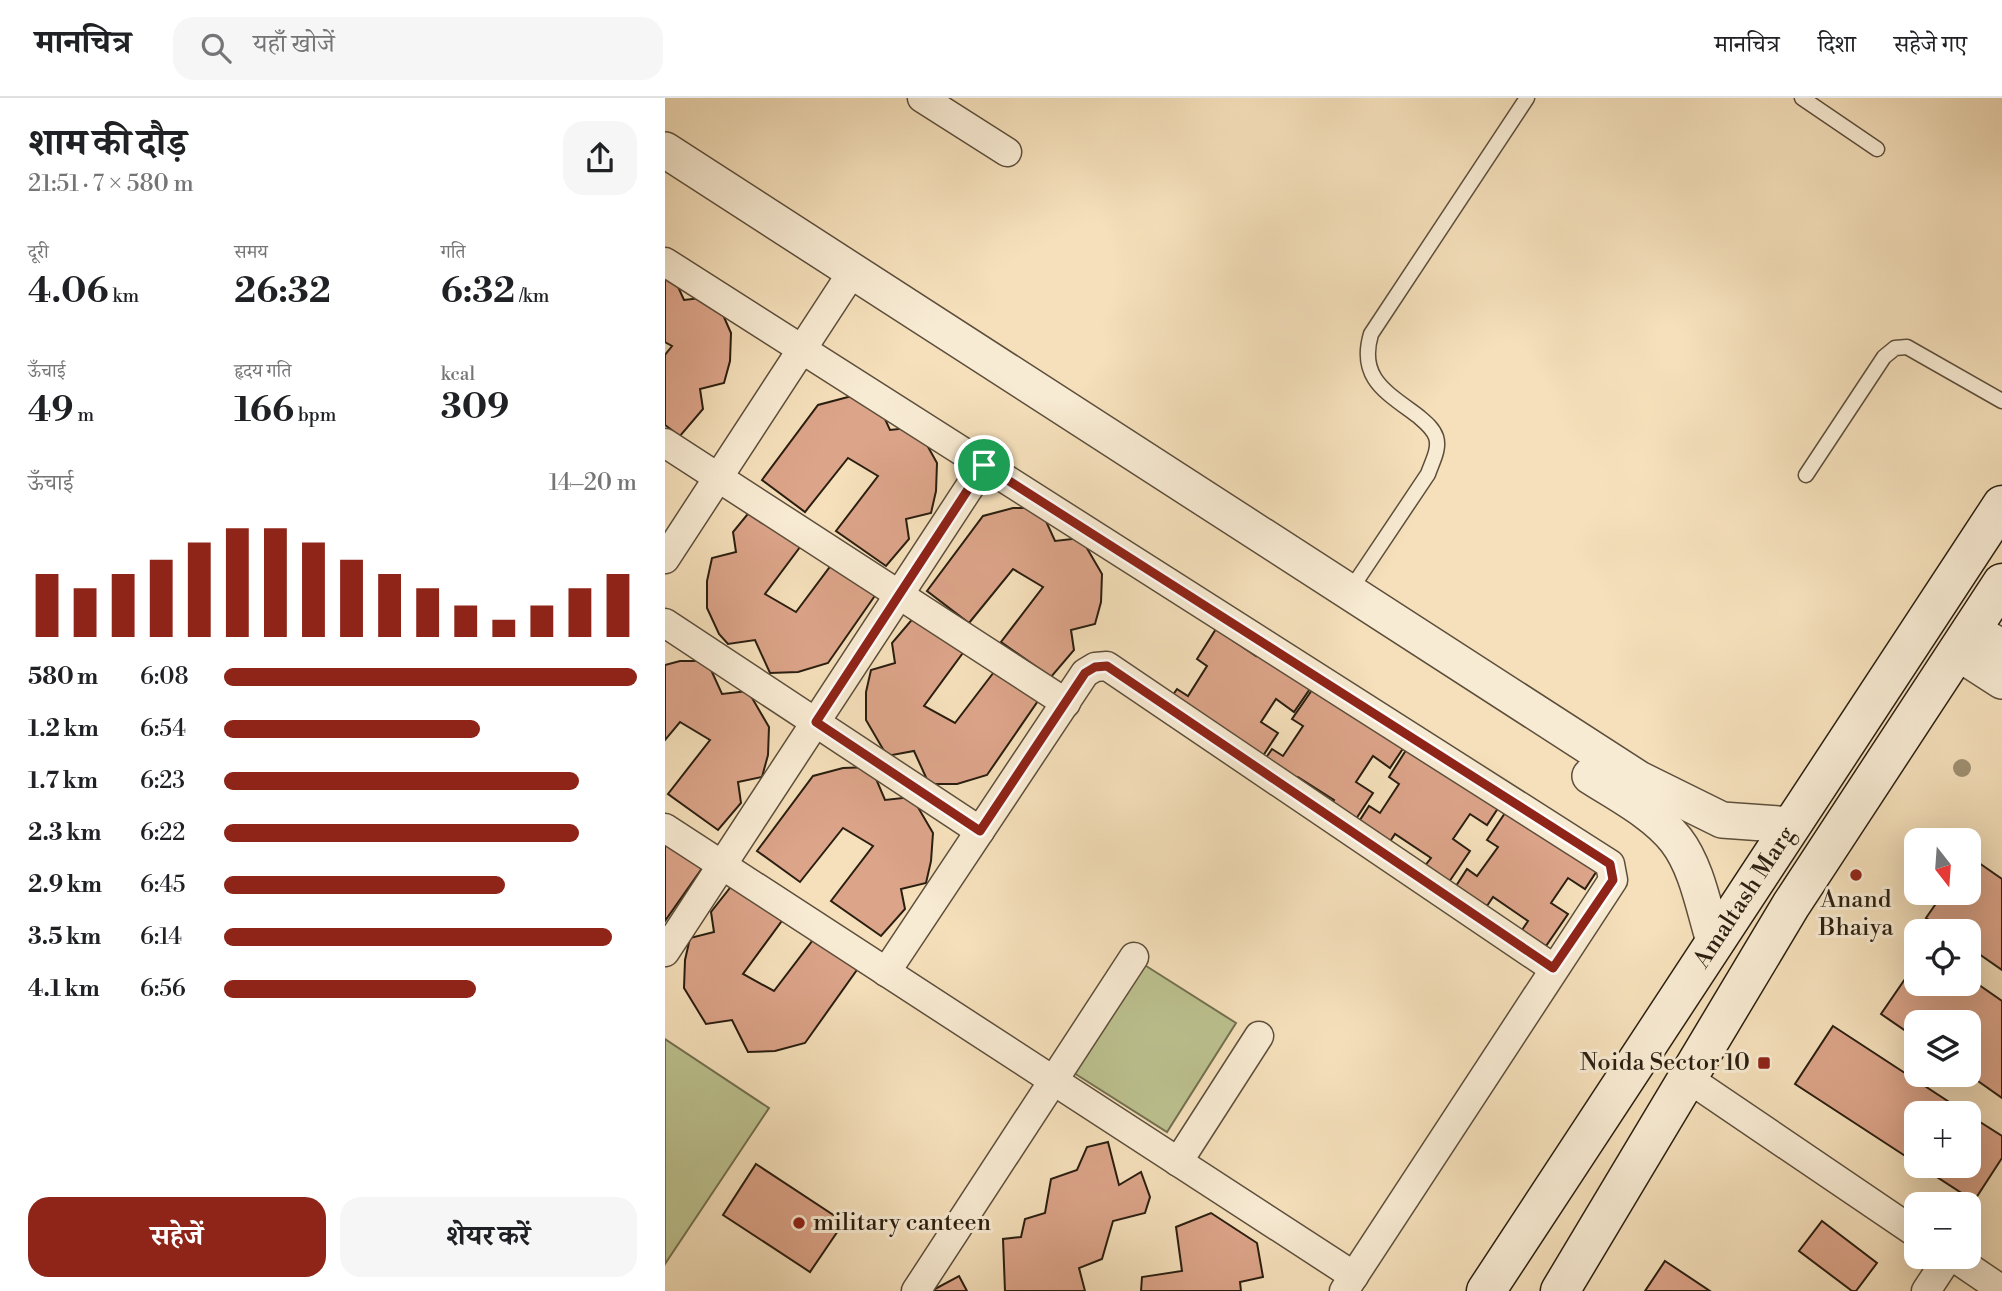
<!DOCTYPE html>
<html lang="hi">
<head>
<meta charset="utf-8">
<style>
  body { margin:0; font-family:"Libre Bodoni","Noto Serif Devanagari",serif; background:#f6f6f6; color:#202124; height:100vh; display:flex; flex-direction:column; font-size:26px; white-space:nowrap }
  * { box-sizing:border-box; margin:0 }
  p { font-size:23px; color:#757577 }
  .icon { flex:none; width:38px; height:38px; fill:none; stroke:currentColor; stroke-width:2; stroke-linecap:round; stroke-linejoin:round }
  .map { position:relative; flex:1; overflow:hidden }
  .drawer { display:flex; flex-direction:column; background:#fff; width:665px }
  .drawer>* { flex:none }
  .needle { width:46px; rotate:163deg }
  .buttons { position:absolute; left:1239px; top:730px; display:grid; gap:14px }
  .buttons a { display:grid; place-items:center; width:77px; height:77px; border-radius:14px; background:#fff; box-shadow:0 7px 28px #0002; font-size:35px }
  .pin { position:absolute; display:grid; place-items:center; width:60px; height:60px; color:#fff; margin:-30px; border:4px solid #fff; border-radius:50%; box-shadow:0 2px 7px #0007 }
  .round { display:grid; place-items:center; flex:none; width:74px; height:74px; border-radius:21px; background:#f6f6f6 }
  .summary { display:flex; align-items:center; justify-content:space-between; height:119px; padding:0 28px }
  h1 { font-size:38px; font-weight:700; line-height:52px }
  .metrics { display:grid; grid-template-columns:repeat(3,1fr); gap:10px; height:119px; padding:7px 28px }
  .metrics div { display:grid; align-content:center }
  .metrics b { font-size:35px; font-weight:700 }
  .metrics small { font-size:19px; font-weight:400 }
  .metrics p { font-size:19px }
  .chart { height:196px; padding:14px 28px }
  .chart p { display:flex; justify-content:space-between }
  .chart svg { width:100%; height:126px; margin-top:7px; stroke:#8f2418; stroke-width:6 }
  .action { display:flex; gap:14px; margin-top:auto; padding:14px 28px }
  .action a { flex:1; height:80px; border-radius:21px; background:#8f2418; color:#fff; font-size:28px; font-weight:700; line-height:80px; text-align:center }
  .action a+a { background:#f6f6f6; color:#202124 }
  ul { padding:0 28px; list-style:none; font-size:23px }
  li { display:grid; grid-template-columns:112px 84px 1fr; align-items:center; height:52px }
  li i { height:18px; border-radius:9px; background:#8f2418 }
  header { display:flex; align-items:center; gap:42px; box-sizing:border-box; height:98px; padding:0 35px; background:#fff; border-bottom:2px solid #e0e0e0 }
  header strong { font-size:33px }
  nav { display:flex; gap:38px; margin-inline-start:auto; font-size:24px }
  .search { width:490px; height:63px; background:#f6f6f6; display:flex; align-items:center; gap:18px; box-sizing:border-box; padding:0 24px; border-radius:21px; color:#757577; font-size:26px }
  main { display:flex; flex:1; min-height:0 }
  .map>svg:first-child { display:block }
</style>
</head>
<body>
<header>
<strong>मानचित्र</strong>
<div class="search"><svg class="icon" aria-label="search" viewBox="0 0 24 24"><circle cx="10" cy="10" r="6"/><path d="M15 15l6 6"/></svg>यहाँ खोजें</div>
<nav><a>मानचित्र</a><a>दिशा</a><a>सहेजे गए</a></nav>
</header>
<main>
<section class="drawer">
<div class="summary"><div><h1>शाम की दौड़</h1><p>21:51 · 7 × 580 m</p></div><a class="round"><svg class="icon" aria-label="share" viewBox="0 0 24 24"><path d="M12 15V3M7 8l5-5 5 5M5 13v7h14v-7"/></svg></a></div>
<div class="metrics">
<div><p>दूरी</p><b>4.06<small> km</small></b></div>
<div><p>समय</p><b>26:32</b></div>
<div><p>गति</p><b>6:32<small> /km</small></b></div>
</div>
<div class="metrics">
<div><p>ऊँचाई</p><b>49<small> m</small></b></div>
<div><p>हृदय गति</p><b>166<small> bpm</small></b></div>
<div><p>kcal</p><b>309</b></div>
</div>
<div class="chart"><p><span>ऊँचाई</span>14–20 m</p>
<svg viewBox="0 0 160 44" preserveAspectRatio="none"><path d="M5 44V22M15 44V27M25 44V22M35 44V17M45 44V11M55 44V6M65 44V6M75 44V11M85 44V17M95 44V22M105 44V27M115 44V33M125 44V38M135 44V33M145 44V27M155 44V22"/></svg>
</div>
<ul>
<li><b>580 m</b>6:08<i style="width:100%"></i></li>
<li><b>1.2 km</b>6:54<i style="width:62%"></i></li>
<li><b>1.7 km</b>6:23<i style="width:86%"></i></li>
<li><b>2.3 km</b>6:22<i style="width:86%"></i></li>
<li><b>2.9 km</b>6:45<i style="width:68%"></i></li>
<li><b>3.5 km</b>6:14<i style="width:94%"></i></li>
<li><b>4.1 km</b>6:56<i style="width:61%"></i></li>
</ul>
<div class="action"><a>सहेजें</a><a>शेयर करें</a></div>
</section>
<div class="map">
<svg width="1337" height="1193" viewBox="0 0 1337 1193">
  <rect width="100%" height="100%" fill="#f5e0bb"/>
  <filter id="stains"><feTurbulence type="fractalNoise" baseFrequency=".00286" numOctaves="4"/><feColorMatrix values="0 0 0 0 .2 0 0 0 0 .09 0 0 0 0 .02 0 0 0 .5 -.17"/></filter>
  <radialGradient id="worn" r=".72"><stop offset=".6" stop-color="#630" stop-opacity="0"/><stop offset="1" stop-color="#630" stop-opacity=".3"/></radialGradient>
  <!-- green -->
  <g fill="#bcc290" stroke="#737050" stroke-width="2">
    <polygon points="478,866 571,925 502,1034 409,975"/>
    <polygon points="0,941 104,1010 0,1166"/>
  </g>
  <!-- building -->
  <g fill="#dca489" stroke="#2a1e10" stroke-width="2">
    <polygon points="0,169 4,169 19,202 45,199 55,210 66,235 65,263 59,285 35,291 38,311 15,338 0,327 0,257 7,248 0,244"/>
    <polygon points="183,299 210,299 225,332 252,329 272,365 271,393 266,415 241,421 244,441 221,468 171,433 213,378 183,360 140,414 97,382 153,307"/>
    <polygon points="91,406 141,441 100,496 131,514 173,458 216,489 163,565 133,574 105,575 90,542 63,546 54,536 42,510 42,483 47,460 71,454 68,434"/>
    <polygon points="348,410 375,410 390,443 416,440 437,476 436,504 430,526 406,532 409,552 386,579 336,544 378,489 348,471 304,525 262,493 318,418"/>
    <polygon points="250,518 300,552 259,608 290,625 332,570 375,600 322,677 292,686 264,686 249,653 222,658 201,622 201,594 206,572 230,565 227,545"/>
    <polygon points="551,531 591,558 596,549 649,585 629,614 611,601 596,624 613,635 592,667 501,607 512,591 523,598 542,568 532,561"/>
    <polygon points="15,563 42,563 57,596 83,593 104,629 103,657 97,679 73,684 76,705 53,732 3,696 45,642 15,624 0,642 0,567"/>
    <polygon points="647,592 743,643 725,670 708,658 691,684 708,695 687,727 663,711 669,702 633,679 627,688 596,667 607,651 618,658 638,628 627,621"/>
    <polygon points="743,649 839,701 822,727 805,716 788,741 805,753 784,784 759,769 766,760 730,736 724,745 693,725 704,708 715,715 734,686 724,679"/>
    <polygon points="206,669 220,702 247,699 268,735 266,763 261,785 236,791 240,811 216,838 166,803 208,748 178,730 135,784 92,753 148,678 178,670"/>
    <polygon points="842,712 937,765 920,791 903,780 886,805 903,816 881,848 857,832 863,823 828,799 822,808 791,788 802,771 812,778 833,749 822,742"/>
    <polygon points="0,737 40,766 0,823"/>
    <polygon points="1304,758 1337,781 1337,872 1304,849 1304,833 1280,833 1261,820 1279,794 1304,794"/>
    <polygon points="68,786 119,820 78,876 109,893 151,838 194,869 140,945 110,953 83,954 67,922 41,926 19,890 20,862 25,840 49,834 46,814"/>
    <polygon points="1251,865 1251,886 1304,886 1304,880 1337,903 1337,1000 1303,976 1304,924 1251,924 1251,940 1216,916"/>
    <polygon points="1168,928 1301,1015 1251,1015 1251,1065 1130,986"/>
    <polygon points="1304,1017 1337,1038 1337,1060 1309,1103 1255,1068 1304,1068"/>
    <polygon points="443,1044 454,1087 476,1074 485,1099 480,1115 448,1123 437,1161 414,1170 420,1193 340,1193 338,1141 356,1139 360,1121 380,1115 386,1081 412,1072 422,1049"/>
    <polygon points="91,1066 179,1124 145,1174 58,1117"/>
    <polygon points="546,1115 592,1145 598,1179 575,1184 576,1193 476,1193 477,1179 517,1173 511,1129"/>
    <polygon points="1157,1123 1212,1165 1191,1193 1187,1193 1134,1153"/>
    <polygon points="1000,1163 1045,1193 980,1193"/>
    <polygon points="294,1178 302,1193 269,1193 268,1192"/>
  </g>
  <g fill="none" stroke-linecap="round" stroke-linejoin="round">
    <!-- service casing -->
    <g stroke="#5d4e3b" stroke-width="17">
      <g id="service">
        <polyline points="1137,0 1212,51"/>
        <polyline points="1141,377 1219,259 1230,250 1242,249 1337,303"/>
        <path d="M684,494l79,-118c4,-12 12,-25 8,-37 -3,-9 -11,-15 -18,-21 -32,-24 -60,-38 -47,-82l156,-236"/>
      </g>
    </g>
    <!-- minor casing -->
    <g stroke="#5d4e3b" stroke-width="31">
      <g id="minor">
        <polyline points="257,0 342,54"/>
        <polyline points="0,164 945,766 948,782 679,1193"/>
        <polyline points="0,345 401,605"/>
        <polyline points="0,461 188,173"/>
        <polyline points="0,525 315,733"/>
        <polyline points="0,730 689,1178"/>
        <polyline points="0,854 319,367"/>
        <polyline points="221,874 420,575 430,569 442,568 888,870"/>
        <polyline points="1024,981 1251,1135"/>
        <polyline points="513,1064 594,938"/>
        <polyline points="1287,1158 1337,1192"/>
        <polyline points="251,1193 469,859"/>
        <polyline points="1261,1193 1284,1158"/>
      </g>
    </g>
    <!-- tertiary casing -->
    <g stroke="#5d4e3b" stroke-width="38">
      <g id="tertiary">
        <polyline points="0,52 974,681 1057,722 1127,727"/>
        <polyline points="1307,531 1337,550"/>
        <polyline points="1292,554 1337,583"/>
        <path d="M925,678c28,18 65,37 86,64 21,27 28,69 38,101"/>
      </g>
    </g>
    <!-- secondary casing -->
    <g stroke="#2a1e10" stroke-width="41">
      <g id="secondary">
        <path id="s1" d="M821,1193l516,-786"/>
        <polyline points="895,1193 1126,807 1337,485"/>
      </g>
    </g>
    <!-- service -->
    <use href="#service" stroke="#f8ebd3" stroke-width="14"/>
    <!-- minor -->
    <use href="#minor" stroke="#f8ebd3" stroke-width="28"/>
    <!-- tertiary -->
    <use href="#tertiary" stroke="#f8ebd3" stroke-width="35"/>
    <!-- secondary -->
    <use href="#secondary" stroke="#f8ebd3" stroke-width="38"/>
  </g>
  <!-- trees -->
  <circle fill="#9e9072" cx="1297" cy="670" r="9"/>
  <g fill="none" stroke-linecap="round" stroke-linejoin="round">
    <!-- route casing -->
    <g stroke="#fff" stroke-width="14">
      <polygon id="route" points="319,367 945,766 948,782 888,870 442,568 430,569 420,575 315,733 151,624"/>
    </g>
    <!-- route -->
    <use href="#route" stroke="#8f2418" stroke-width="9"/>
  </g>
  <!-- markers -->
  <g fill="#8f2418" stroke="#f8ebd3" stroke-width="2.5">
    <circle cx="1191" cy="777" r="7"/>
    <rect x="1092" y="958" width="14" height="14" rx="3.5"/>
    <circle cx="134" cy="1125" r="7"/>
  </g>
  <g text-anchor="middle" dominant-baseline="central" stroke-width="6" stroke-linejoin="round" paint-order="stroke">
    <!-- street labels -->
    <g font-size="24" fill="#2a1e10" stroke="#f8ebd3">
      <text stroke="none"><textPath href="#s1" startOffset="471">Amaltash Marg</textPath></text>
    </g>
    <!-- poi labels -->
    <g font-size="24" fill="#2a1e10" stroke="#f8ebd3">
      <text x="1191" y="802">Anand<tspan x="1191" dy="28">Bhaiya</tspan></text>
      <text x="1085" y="965" text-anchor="end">Noida Sector 10</text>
      <text x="148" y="1125" text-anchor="start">military canteen</text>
    </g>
  </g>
  <rect width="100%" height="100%" filter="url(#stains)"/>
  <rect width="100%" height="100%" fill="url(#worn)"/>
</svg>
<div class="buttons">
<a><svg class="needle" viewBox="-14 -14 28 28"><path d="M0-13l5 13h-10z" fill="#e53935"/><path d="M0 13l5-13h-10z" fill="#757577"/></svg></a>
<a><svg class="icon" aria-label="locate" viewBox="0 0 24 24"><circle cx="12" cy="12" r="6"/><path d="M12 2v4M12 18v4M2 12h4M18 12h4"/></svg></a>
<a><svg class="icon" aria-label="layers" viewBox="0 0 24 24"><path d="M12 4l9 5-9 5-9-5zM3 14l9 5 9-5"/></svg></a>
<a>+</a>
<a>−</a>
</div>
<div class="pin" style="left:319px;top:367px;background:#1e9e55"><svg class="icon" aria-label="arrive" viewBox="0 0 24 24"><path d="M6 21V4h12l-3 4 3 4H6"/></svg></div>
</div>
</main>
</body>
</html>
